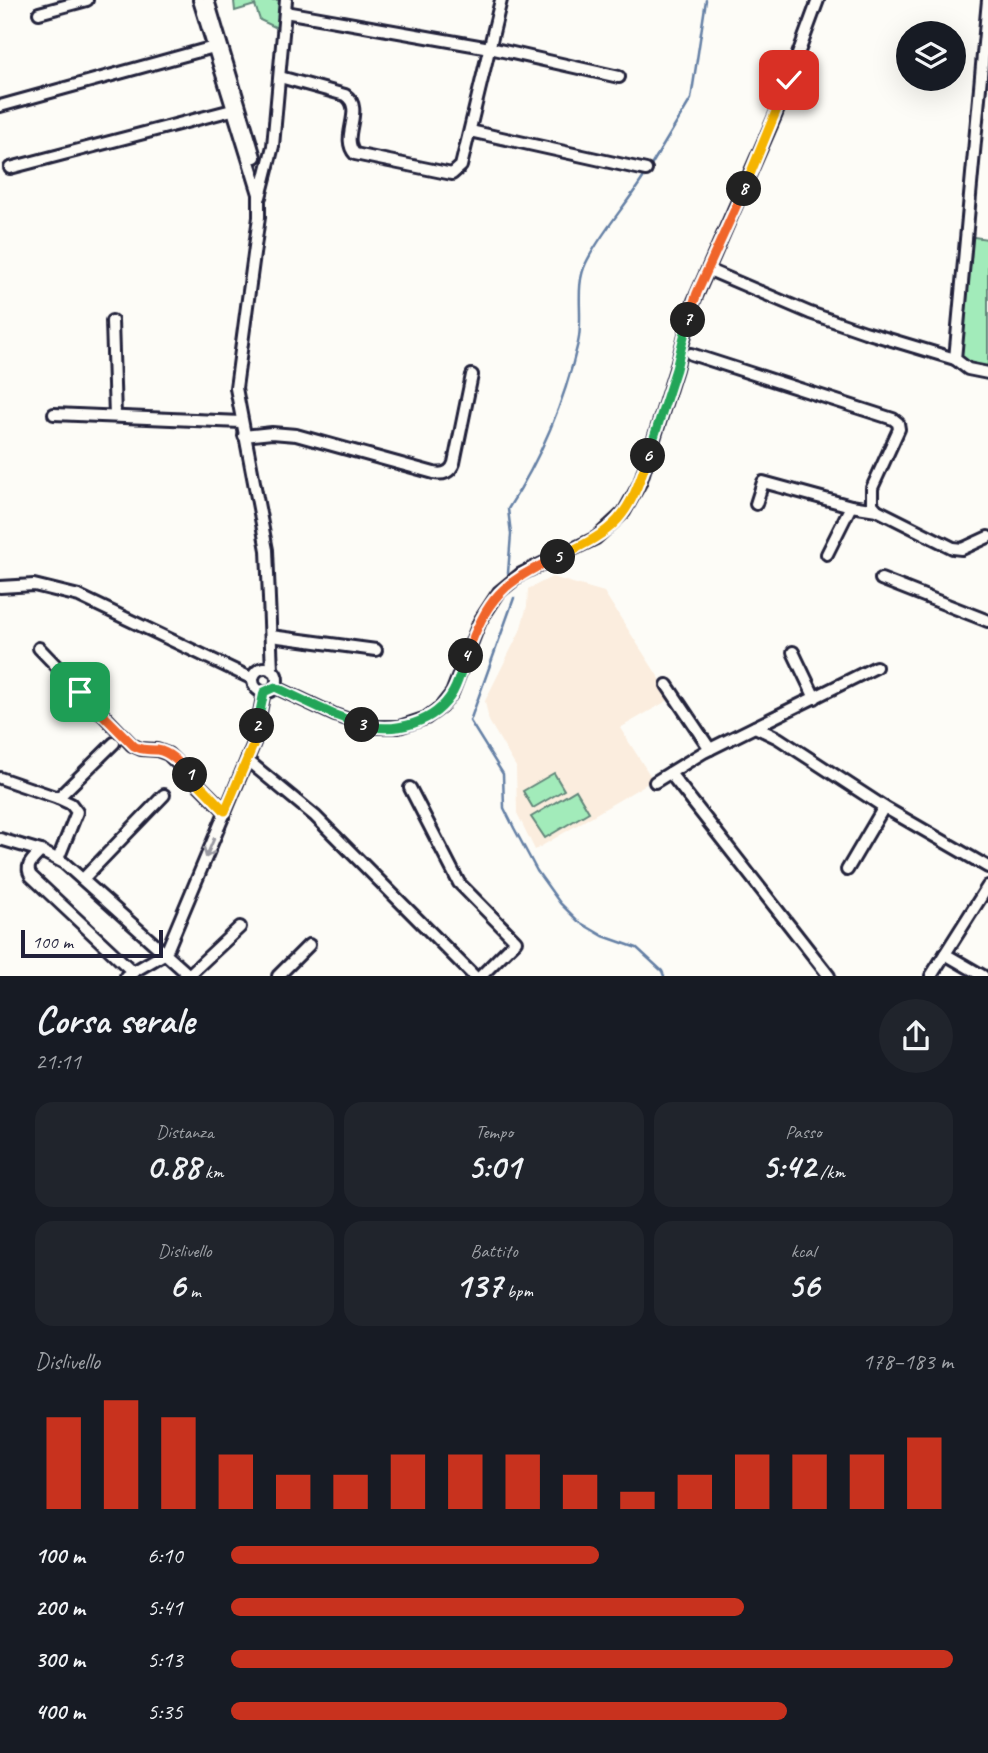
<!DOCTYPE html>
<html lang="it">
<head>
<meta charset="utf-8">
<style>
  body { margin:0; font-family:Caveat,sans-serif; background:#20242c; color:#f1f3f6; height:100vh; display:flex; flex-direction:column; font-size:26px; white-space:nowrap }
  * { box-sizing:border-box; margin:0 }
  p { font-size:23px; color:#9ea1a6 }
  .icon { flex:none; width:38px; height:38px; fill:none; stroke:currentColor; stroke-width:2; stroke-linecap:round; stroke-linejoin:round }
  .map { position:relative; height:976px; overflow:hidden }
  .sheet { display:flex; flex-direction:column; background:#171b24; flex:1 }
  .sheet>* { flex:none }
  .fabs { position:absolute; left:896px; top:21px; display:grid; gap:14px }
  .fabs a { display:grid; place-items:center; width:70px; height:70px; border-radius:50%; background:#171b24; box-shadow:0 7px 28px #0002; font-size:35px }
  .scale { position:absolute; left:21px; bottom:18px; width:142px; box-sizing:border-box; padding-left:7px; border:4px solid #22223b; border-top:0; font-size:19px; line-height:24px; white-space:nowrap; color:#22223b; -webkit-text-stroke:5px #fdfcf7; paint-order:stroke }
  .pin { position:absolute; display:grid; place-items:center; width:60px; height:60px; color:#fff; margin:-30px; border-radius:14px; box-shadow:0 4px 10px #0006 }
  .km { position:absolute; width:35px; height:35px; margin:-18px; border-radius:50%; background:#222; color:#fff; font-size:19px; line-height:35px; text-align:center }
  .round { display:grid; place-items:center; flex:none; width:74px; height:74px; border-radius:37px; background:#20242c }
  .headline { display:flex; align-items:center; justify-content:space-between; height:119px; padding:0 35px }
  h1 { font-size:38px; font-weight:700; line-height:52px }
  .metrics { display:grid; grid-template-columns:repeat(3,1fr); gap:10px; height:119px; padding:7px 35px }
  .metrics div { display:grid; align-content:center; border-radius:18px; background:#20242c; text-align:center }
  .metrics b { font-size:35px; font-weight:700 }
  .metrics small { font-size:19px; font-weight:400 }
  .metrics p { font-size:19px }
  .chart { height:196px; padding:14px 35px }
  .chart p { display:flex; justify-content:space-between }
  .chart svg { width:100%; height:126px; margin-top:7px; stroke:#c8321e; stroke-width:6 }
  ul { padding:0 35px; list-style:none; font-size:23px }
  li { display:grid; grid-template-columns:112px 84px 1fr; align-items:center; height:52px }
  li i { height:18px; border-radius:9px; background:#c8321e }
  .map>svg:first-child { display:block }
</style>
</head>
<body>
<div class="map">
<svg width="988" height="976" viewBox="0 0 988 976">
  <rect width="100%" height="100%" fill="#fdfcf7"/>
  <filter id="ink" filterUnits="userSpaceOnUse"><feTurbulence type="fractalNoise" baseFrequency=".0143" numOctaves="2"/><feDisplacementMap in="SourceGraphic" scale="14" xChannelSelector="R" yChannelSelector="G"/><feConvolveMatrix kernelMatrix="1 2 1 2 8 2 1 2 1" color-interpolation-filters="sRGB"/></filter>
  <g filter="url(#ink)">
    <!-- built -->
    <polygon fill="#fbedde" points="552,577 604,592 672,698 620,728 653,780 535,850 517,813 516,767 489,721 485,701 520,631 527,606 528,589"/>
    <!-- green -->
    <g fill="#a2ebba" stroke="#62867a" stroke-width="2">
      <polygon points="280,0 277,28 260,20 255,5 235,11 234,1 236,0"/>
      <polygon points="967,236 988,239 988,371 955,359"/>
      <polygon points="554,773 564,790 533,808 523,791"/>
      <polygon points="576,790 589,812 545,838 531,817"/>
    </g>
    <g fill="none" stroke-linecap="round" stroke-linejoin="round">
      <!-- stream -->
      <g stroke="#6580a5" stroke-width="2.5">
        <polyline points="649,169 691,99 706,0"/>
        <path d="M508,573l3,-39 -3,-25c33,-51 56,-106 70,-166 6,-25 -4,-56 8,-80 14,-29 41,-59 59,-88"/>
        <polyline points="514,598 470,721 503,774 504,808 514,828 537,871 560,903 579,922 603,936 637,948 662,971 664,976"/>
      </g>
      <!-- minor casing -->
      <g stroke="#22223b" stroke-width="16">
        <g id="minor">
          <polyline points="199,0 259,194 259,217 236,388 267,550 272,671"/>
          <polyline points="208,0 255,157"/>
          <polyline points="988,0 955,359 968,369 988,373"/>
          <polyline points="285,12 490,48 619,77"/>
          <polyline points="39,13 87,0"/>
          <path d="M280,77l65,18c21,14 -6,42 10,59l97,20 9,-8 40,-166"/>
          <polyline points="0,106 214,47"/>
          <polyline points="470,131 646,170"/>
          <polyline points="10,168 232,110"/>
          <polyline points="260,197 273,146 286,0"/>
          <polyline points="709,270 810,313 865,332 955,359"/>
          <polyline points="112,321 115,416"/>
          <polyline points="691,354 893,419 898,423 899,429 872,488 872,504 877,510 953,548 962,549 988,537"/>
          <polyline points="54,414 241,422"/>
          <path d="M244,436l28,-3 24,2 138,38c9,2 17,-1 20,-10l18,-88"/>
          <polyline points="756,504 763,482 851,506 877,510"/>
          <polyline points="827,554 851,506"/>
          <polyline points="881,579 988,621"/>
          <polyline points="0,587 34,585 79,596 253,679"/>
          <polyline points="271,636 376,650"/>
          <polyline points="39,648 132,745 141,749 157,750 168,754 225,811"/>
          <polyline points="793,652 815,698"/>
          <circle cx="265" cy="680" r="12"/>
          <polyline points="667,685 710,749"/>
          <polyline points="275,687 335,715 370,727 399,727 426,718 441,707 452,693 480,621 499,592 521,574 596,538 624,512 640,483 676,369 694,301 776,114 818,0"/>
          <polyline points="755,727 778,738 884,807 988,867"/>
          <polyline points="247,760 315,816 474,976"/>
          <polyline points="670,773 829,976"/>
          <polyline points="0,778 58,798 114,743"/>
          <polyline points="655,782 704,752 876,667"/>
          <polyline points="410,788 459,883 516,941 481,976"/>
          <polyline points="0,839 41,851 64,863 190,976"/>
          <path d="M41,851c-7,8 -17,14 -10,25l102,96"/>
          <polyline points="58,859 77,812 71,804 58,798"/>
          <polyline points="847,870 884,807"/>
          <polyline points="83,879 164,795"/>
          <polyline points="166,953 254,743 264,692"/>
          <polyline points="945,954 983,976"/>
          <polyline points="189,975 240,927"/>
          <polyline points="126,976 166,953"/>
          <polyline points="278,976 309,945"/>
          <polyline points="931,976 988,886"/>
        </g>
      </g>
      <!-- minor -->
      <use href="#minor" stroke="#fdfcf7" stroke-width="10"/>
    </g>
    <!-- one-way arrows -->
    <defs><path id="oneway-shaft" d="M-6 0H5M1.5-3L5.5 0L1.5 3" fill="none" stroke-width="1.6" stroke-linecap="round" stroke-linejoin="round" transform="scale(1.75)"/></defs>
    <use stroke="#9a9aa2" href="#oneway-shaft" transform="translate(210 848) rotate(113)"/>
  </g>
  <g fill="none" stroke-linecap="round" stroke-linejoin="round" filter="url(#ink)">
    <!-- split-1 casing -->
    <g stroke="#fff" stroke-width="14">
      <path id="split-1" d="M80,692l54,54c8,5 14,3 23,4 14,2 24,15 33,25"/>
    </g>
    <!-- split-2 casing -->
    <g stroke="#fff" stroke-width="14">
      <polyline id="split-2" points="190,775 225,811 254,743 257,726"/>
    </g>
    <!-- split-3 casing -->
    <g stroke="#fff" stroke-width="14">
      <polyline id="split-3" points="257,726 264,692 275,687 335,715 362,725"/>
    </g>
    <!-- split-4 casing -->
    <g stroke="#fff" stroke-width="14">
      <path id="split-4" d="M362,725c33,8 73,-1 91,-33 6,-11 9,-24 13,-36"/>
    </g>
    <!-- split-5 casing -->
    <g stroke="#fff" stroke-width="14">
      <path id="split-5" d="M466,656c22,-59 35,-73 92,-99"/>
    </g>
    <!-- split-6 casing -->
    <g stroke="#fff" stroke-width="14">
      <path id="split-6" d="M558,557c59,-27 71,-40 90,-101"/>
    </g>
    <!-- split-7 casing -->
    <g stroke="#fff" stroke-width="14">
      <polyline id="split-7" points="648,456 676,369 688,320"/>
    </g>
    <!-- split-8 casing -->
    <g stroke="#fff" stroke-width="14">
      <polyline id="split-8" points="688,320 697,293 744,189"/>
    </g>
    <!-- split-9 casing -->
    <g stroke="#fff" stroke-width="14">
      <polyline id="split-9" points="744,189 789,80"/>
    </g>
    <!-- split-1 -->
    <use href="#split-1" stroke="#f0652b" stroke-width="9"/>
    <!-- split-2 -->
    <use href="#split-2" stroke="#f5b400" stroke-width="9"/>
    <!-- split-3 -->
    <use href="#split-3" stroke="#22a559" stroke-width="9"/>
    <!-- split-4 -->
    <use href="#split-4" stroke="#22a559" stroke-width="9"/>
    <!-- split-5 -->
    <use href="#split-5" stroke="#f0652b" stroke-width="9"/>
    <!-- split-6 -->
    <use href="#split-6" stroke="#f5b400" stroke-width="9"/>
    <!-- split-7 -->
    <use href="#split-7" stroke="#22a559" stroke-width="9"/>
    <!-- split-8 -->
    <use href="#split-8" stroke="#f0652b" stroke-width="9"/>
    <!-- split-9 -->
    <use href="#split-9" stroke="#f5b400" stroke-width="9"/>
  </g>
</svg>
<div class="fabs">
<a><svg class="icon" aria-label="layers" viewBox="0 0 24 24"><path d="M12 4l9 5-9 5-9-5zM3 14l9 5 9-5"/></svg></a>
</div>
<div class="scale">100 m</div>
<div class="pin" style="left:80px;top:692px;background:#1e9e55"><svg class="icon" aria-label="arrive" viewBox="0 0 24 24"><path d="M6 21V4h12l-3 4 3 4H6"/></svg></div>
<div class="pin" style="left:789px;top:80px;background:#d93025"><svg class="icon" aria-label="check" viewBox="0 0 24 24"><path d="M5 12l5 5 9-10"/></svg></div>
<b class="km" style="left:190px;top:775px">1</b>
<b class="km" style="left:257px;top:726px">2</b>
<b class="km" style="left:362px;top:725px">3</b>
<b class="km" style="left:466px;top:656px">4</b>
<b class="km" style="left:558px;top:557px">5</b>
<b class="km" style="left:648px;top:456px">6</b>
<b class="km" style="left:688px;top:320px">7</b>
<b class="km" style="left:744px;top:189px">8</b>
</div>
<section class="sheet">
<div class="headline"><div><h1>Corsa serale</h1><p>21:11</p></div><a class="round"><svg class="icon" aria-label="share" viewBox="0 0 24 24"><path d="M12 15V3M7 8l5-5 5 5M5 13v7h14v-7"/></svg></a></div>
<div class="metrics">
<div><p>Distanza</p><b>0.88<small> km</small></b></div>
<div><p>Tempo</p><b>5:01</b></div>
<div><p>Passo</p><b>5:42<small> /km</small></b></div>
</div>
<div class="metrics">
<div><p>Dislivello</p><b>6<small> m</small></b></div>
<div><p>Battito</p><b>137<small> bpm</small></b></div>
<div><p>kcal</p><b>56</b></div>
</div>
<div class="chart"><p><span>Dislivello</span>178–183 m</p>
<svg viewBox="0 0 160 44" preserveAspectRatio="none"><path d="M5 44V12M15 44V6M25 44V12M35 44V25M45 44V32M55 44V32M65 44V25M75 44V25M85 44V25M95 44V32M105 44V38M115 44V32M125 44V25M135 44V25M145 44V25M155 44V19"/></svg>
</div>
<ul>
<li><b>100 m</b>6:10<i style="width:51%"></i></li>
<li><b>200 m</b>5:41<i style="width:71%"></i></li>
<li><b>300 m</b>5:13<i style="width:100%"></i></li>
<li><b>400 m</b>5:35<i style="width:77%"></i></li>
</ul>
</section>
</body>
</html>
